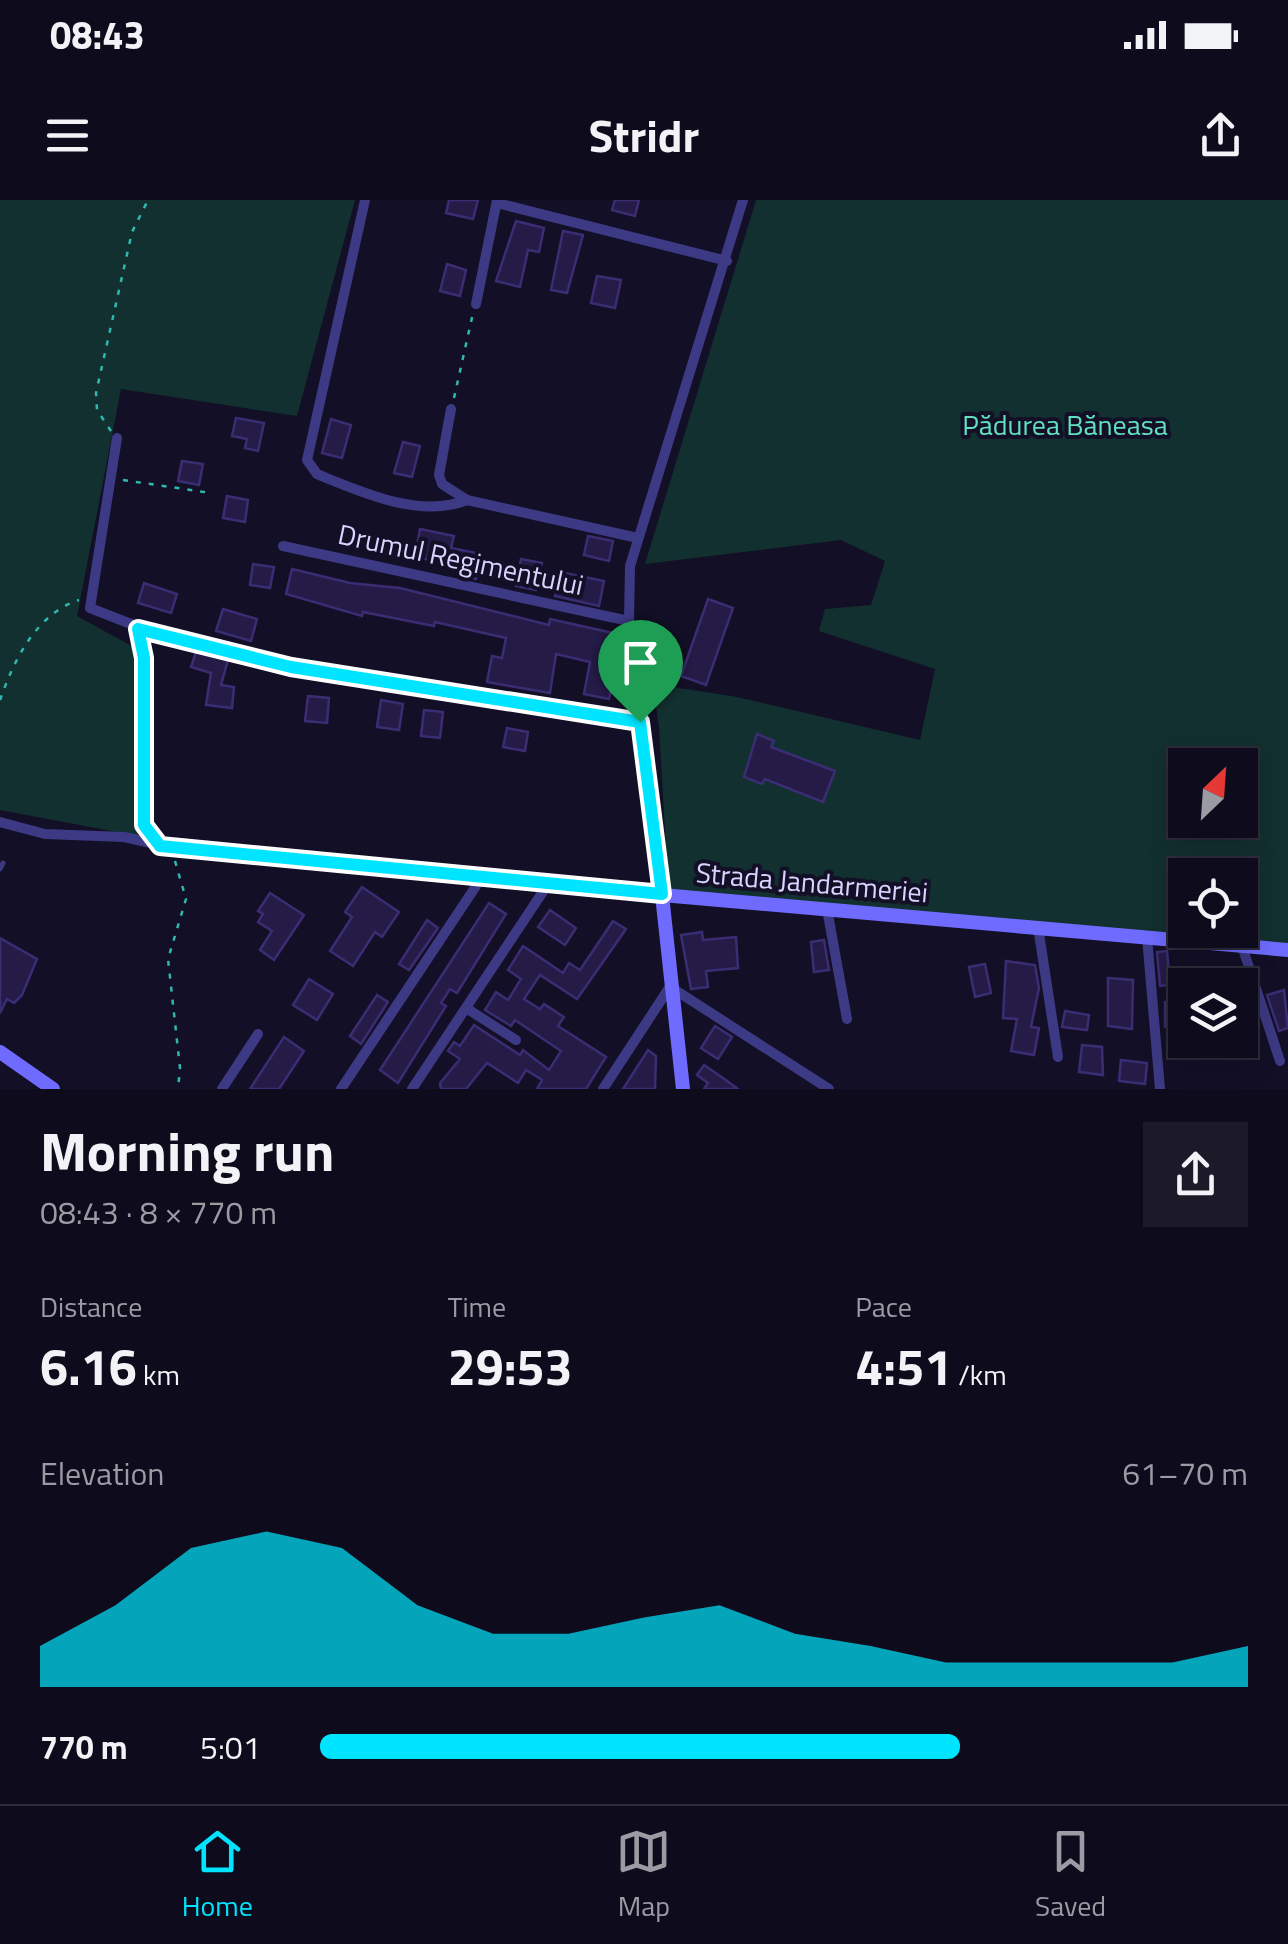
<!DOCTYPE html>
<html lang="en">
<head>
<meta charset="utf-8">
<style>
  body { margin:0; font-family:"Titillium Web",sans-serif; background:#1c1929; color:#f1f3f6; height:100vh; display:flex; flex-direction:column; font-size:38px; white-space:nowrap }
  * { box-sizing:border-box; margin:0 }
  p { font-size:32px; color:#9b9ba3 }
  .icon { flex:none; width:55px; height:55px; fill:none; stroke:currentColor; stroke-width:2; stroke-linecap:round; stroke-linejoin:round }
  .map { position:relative; height:889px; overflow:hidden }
  .details { display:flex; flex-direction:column; background:#0e0b1c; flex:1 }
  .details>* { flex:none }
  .needle { width:65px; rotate:25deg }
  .buttons { position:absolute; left:1168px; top:548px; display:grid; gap:20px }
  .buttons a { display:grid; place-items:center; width:90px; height:90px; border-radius:0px; background:#0e0b1c; box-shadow:0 5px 25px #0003,0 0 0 2px #2e2b3b; font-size:50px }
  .pin { position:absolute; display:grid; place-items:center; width:85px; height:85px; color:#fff; margin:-102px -42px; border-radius:50% 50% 50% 0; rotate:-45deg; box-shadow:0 0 10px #0007 }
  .pin .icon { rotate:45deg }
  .round { display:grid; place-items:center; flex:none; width:105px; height:105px; border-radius:0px; background:#1c1929 }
  .summary { display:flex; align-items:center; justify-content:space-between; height:170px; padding:0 40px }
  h1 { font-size:55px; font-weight:700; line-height:75px }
  .figures { display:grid; grid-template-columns:repeat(3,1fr); gap:15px; height:170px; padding:10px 40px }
  .figures div { display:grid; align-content:center }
  .figures b { font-size:50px; font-weight:700 }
  .figures small { font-size:28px; font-weight:400 }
  .figures p { font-size:28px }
  .chart { height:280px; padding:20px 40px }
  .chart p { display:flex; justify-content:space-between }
  .chart svg { width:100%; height:180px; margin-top:10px; fill:#00e5ff; opacity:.7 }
  ul { padding:0 40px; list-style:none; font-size:32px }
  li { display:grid; grid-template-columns:160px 120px 1fr; align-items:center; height:75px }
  li i { height:25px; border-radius:12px; background:#00e5ff }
  .status { display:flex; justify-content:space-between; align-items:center; height:70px; padding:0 50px; background:#0e0b1c; direction:ltr }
  .status svg { height:28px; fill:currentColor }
  header { display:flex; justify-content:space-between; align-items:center; height:130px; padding:0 40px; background:#0e0b1c; font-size:45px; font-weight:700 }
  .tabs { display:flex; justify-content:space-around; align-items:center; height:140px; border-top:2px solid #2e2b3b; background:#0e0b1c; font-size:28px; color:#9b9ba3 }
  .tabs a { display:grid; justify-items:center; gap:5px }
  .tabs .active { color:#00e5ff }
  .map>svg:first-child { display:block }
</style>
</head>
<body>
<div class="status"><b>08:43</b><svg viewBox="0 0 49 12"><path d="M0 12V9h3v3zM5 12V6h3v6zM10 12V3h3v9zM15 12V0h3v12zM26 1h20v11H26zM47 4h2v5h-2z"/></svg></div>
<header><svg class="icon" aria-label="menu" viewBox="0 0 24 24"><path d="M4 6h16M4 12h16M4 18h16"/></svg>Stridr<svg class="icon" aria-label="share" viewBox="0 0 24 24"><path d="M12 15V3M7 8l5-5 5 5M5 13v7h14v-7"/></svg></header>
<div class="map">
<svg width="1288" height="889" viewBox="0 0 1288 889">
  <rect width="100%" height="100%" fill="#130f26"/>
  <!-- green -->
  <g fill="#12302f" fill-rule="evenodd">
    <polygon points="0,0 355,0 297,216 121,189 77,416 139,450 138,636 0,610"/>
    <path d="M756,0h532v750l-626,-55 6,-12 -9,-156 -14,-98 15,56 77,12 183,43 15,-71 -116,-38 6,-22 46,-4 14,-44 -44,-21 -196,24zM1185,565h55v55h-55zM1185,675h55v55h-55z"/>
  </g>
  <!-- building -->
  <g fill="#241b47" stroke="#3b2d73" stroke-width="2.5">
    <polygon points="449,0 478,0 473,19 446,13"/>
    <polygon points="615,0 639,0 635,16 612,10"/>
    <polygon points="516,21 544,28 539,52 528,50 520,87 496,81"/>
    <polygon points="563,31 583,35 567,93 551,90"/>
    <polygon points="447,64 466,70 460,96 440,91"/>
    <polygon points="597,76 621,80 615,108 591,103"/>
    <polygon points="236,218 264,223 258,251 245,248 247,239 232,236"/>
    <polygon points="331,219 351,225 342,258 322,253"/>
    <polygon points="403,242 420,246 412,277 394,273"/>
    <polygon points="182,261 203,264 199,285 178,281"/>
    <polygon points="227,296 248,300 245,322 223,318"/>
    <polygon points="420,329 454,336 451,348 481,354 476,379 458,375 460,366 415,357"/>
    <polygon points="588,336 613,341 609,361 584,355"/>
    <polygon points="521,359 542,363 536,390 516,386"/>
    <polygon points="253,364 274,367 270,388 250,385"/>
    <polygon points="292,369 350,383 400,388 549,425 550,419 622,435 619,447 610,445 603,475 614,477 609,499 584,494 590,462 556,454 550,493 487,482 492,456 502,458 506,438 435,422 434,426 363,412 362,416 286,394"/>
    <polygon points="560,372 604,381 599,406 555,396"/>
    <polygon points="144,383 177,394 171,413 138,403"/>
    <polygon points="708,399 733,408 706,485 681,476"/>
    <polygon points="223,409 257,419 251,441 216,431"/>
    <polygon points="196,452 228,460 221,485 234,487 232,508 206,505 211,473 191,467"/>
    <polygon points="308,496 329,498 327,523 305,521"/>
    <polygon points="381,500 403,504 399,530 377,527"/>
    <polygon points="424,510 443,512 440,538 421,536"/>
    <polygon points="507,528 528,532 525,551 503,547"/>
    <polygon points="757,534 774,541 771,547 835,571 823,602 765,579 762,584 744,577"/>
    <polygon points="362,687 399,712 382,737 375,732 353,766 330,751 352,717 345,712"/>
    <polygon points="270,693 304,715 274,760 260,750 272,731 258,722 263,714 258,711"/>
    <polygon points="489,703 506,714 457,793 450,789 441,803 446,806 398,883 380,870"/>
    <polygon points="550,710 576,728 565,745 538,727"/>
    <polygon points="427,720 438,728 409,770 399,764"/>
    <polygon points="613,721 626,729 577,799 540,775 524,799 540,809 544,804 564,817 558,826 606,857 586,889 537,889 542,880 526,870 518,883 487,863 466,889 441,889 440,883 460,859 448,851 454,842 460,846 474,825 520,855 523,850 549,870 561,851 515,820 511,826 485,810 496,792 508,800 521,779 508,770 523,746 563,773 569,763 580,770"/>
    <polygon points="702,732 703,740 736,737 738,768 706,771 708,787 691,789 681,735"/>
    <polygon points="0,738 37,759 22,795 14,803 7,799 0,813"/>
    <polygon points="824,740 829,770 814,772 811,742"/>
    <polygon points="1167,751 1170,785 1160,786 1157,752"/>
    <polygon points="1006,761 1035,765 1039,788 1031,827 1039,828 1034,855 1011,851 1017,819 1003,818"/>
    <polygon points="985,764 991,793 975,797 969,767"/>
    <polygon points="1108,778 1133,780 1132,829 1108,826"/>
    <polygon points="309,779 333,794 317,820 293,805"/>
    <polygon points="1284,790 1288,828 1279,831 1267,795"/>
    <polygon points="377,795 388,802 361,844 350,836"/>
    <rect x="1165" y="802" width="20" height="25"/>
    <polygon points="1065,811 1089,815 1087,830 1062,827"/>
    <polygon points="715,826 732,837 718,859 701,848"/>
    <polygon points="284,837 304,851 279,889 250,889"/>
    <polygon points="1082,845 1102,847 1103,875 1079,872"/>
    <polygon points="648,850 656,856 655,889 623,889"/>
    <polygon points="1121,860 1147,863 1145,884 1119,881"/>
    <polygon points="704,865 723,878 738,889 704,889 708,883 697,875"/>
  </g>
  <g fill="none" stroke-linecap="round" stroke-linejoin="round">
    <!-- path -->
    <g stroke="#2fb8b0" stroke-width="2.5" stroke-dasharray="5 8" stroke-linecap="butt">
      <polyline points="454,198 473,113"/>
      <polyline points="111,231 97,210 96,193 132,32 148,0"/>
      <polyline points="123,280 211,293"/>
      <path d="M0,500c14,-40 36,-86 79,-100"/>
      <polyline points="175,661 186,699 168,759 180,868 178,889"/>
    </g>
    <!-- lane -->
    <polyline stroke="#3d3a85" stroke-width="5" points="0,669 3,663"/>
    <!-- street -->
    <g stroke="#3d3a85" stroke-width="10">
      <path d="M365,0l-58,260 10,14c44,18 103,45 150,26"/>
      <polyline points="497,3 727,61"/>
      <polyline points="476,104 497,0"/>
      <polyline points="451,209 439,275 442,284 467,300 638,338"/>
      <polyline points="117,238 90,408 131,424 143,443 144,617 146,633 154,641"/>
      <polyline points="283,346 629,421"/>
      <polyline points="138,429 291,467 640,521"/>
      <polyline points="0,622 45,634 124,637 173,648 484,674 662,695 629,421 630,366 743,0"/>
      <polyline points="827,709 847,819"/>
      <polyline points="1038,727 1058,857"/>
      <polyline points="1147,737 1160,889"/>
      <polyline points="1242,746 1280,861"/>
      <polyline points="672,788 829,889"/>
      <polyline points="466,808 516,840"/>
      <polyline points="222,889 258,834"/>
      <polyline points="341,889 484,674"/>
      <polyline points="412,889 550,681"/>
      <polyline points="603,889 671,785"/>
    </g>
    <!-- secondary -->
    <g stroke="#6f6bff" stroke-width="14">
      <polyline points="0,852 53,889"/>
      <polyline points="683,889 662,695 1288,750"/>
    </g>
  </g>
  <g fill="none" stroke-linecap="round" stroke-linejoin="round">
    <!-- route casing -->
    <g stroke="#fff" stroke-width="20">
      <polygon id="route" points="138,429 291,467 640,522 662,694 160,646 144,625 144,458"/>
    </g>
    <!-- route -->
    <use href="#route" stroke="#00e5ff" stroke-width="12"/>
  </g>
  <g text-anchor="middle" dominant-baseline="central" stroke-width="8" stroke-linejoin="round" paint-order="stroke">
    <!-- park labels -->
    <g font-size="28" fill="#5fe0c0" stroke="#130f26">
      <text x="1065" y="224">Pădurea Băneasa</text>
    </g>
    <!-- street labels -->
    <g font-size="28" fill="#d9d4ff" stroke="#130f26">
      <text transform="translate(461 359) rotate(12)">Drumul Regimentului</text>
      <text transform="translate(812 682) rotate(5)">Strada Jandarmeriei</text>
    </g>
  </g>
</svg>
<div class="buttons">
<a><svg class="needle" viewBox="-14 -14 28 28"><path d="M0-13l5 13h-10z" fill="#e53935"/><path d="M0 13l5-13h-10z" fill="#9b9ba3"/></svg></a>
<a><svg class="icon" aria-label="locate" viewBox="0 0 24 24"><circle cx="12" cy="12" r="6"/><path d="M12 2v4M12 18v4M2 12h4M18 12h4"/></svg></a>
<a><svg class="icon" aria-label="layers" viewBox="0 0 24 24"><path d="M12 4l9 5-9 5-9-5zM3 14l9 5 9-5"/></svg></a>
</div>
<div class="pin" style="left:640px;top:522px;background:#1e9e55"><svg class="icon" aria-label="arrive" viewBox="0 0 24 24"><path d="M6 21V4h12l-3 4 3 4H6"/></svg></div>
</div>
<section class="details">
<div class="summary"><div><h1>Morning run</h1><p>08:43 · 8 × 770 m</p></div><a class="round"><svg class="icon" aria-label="share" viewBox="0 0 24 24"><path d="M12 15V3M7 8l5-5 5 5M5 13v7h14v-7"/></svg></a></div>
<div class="figures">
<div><p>Distance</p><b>6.16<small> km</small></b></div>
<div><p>Time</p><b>29:53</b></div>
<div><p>Pace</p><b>4:51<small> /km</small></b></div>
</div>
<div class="chart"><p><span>Elevation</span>61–70 m</p>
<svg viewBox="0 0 160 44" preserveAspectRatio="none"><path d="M0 44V34L10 24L20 10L30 6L40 10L50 24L60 31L70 31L80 27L90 24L100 31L110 34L120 38L130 38L140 38L150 38L160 34V44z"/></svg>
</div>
<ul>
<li><b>770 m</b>5:01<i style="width:69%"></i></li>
</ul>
</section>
<nav class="tabs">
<a class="active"><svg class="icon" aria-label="home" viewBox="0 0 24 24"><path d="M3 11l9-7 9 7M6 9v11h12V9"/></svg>Home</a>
<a><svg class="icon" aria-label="map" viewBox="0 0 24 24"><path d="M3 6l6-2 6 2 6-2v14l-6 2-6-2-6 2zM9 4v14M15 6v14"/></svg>Map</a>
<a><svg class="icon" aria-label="saved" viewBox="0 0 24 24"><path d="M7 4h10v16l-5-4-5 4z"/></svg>Saved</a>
</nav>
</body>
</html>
